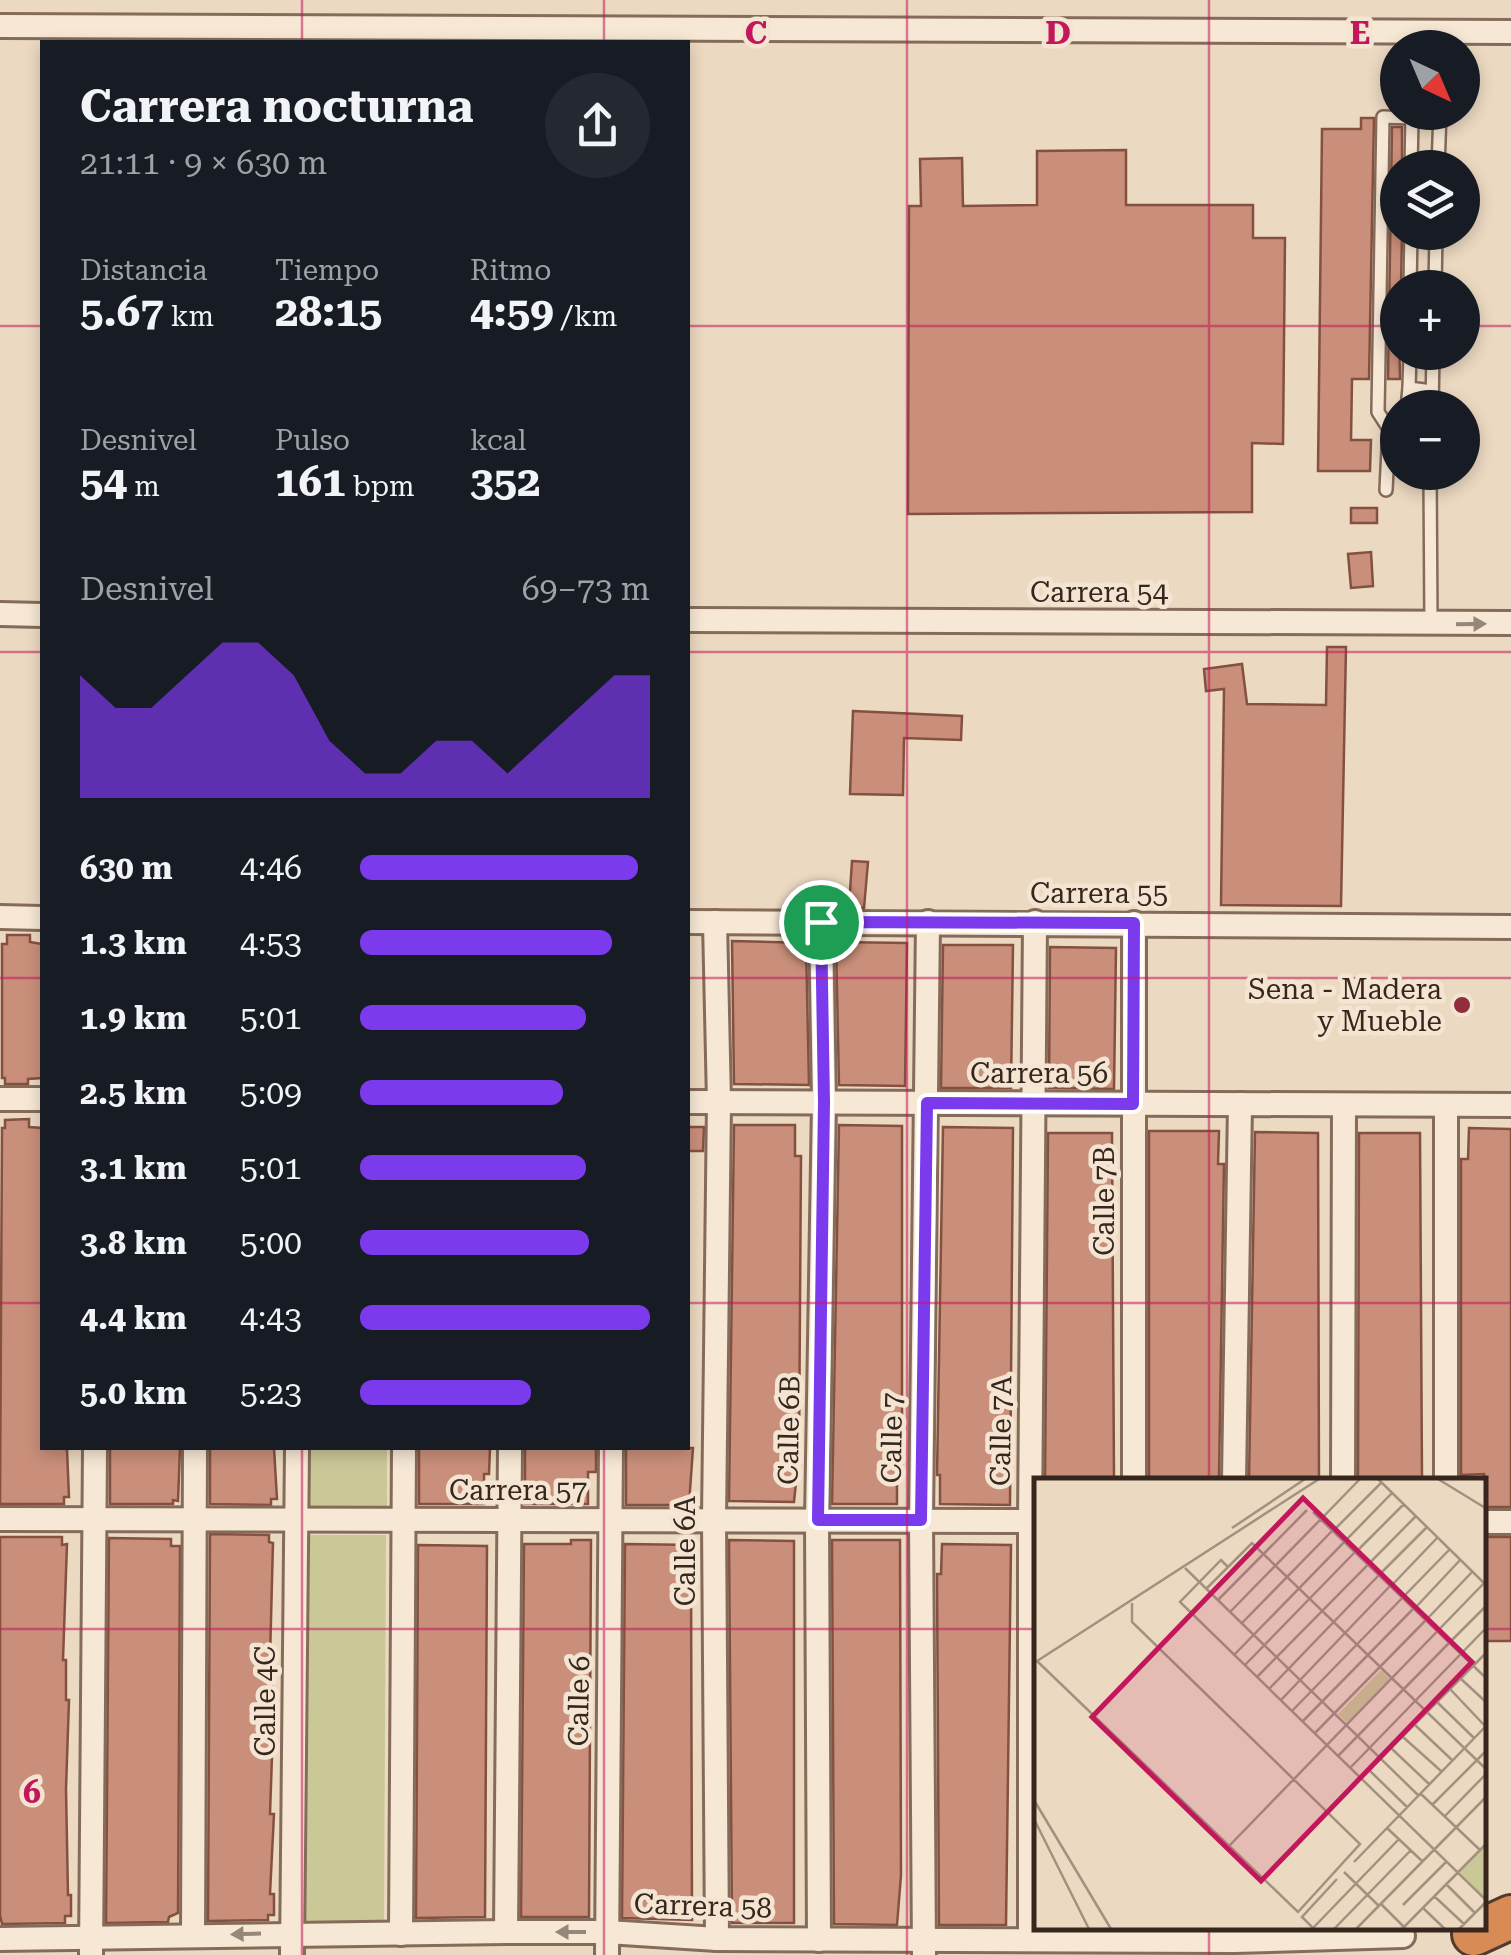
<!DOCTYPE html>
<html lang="es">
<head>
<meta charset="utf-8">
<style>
  body { margin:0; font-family:"Roboto Serif",serif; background:#242831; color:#f1f3f6; height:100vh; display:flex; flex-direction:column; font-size:38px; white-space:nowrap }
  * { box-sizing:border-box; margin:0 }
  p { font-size:32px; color:#9ea1a6 }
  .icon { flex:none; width:55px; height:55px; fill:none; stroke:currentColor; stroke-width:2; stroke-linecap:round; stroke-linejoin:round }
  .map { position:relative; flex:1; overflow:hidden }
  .side { position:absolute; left:40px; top:40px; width:650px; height:1410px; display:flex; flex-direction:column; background:#171b24; border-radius:0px; box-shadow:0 5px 15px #0003 }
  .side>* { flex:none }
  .needle { width:65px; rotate:136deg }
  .fabs { position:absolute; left:1380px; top:30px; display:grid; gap:20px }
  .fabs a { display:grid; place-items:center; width:100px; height:100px; border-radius:50%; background:#171b24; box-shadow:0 5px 15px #0003; font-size:50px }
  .pin { position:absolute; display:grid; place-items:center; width:85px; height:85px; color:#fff; margin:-42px; border:5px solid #fff; border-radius:50%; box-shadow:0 2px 10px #0007 }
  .round { display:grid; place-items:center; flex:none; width:105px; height:105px; border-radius:52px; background:#242831 }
  .head { display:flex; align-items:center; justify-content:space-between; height:170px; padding:0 40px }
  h1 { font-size:45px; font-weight:700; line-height:75px }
  .stats { display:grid; grid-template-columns:repeat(3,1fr); gap:15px; height:170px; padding:10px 40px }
  .stats div { display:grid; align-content:center }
  .stats b { font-size:42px; font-weight:700 }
  .stats small { font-size:28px; font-weight:400 }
  .stats p { font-size:28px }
  .chart { height:280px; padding:20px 40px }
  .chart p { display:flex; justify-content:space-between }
  .chart svg { width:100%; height:180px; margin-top:10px; fill:#7c3aed; opacity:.7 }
  ul { padding:0 40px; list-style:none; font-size:32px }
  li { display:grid; grid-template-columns:160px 120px 1fr; align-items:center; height:75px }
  li i { height:25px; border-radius:12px; background:#7c3aed }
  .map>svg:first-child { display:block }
</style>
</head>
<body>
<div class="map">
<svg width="1511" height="1955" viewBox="0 0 1511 1955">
  <rect width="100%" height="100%" fill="#ecd9c2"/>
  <!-- green -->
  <g fill="#cac897">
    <rect x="306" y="1448" width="81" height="58"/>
    <polygon points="306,1535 386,1535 384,1922 304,1922"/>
  </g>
  <!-- building -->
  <g fill="#c98f7a" stroke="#845141" stroke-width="2.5">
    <polygon points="1361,118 1374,118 1369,379 1352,379 1351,440 1371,440 1370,471 1318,471 1322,129 1361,129"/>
    <polygon points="1392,127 1402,127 1402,168 1398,168 1398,232 1402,232 1401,288 1398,288 1400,379 1388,379"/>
    <polygon points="1126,150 1126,205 1253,205 1253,238 1285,238 1283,444 1252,443 1252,512 908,514 909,206 921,206 920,159 962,158 963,206 1037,205 1037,151"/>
    <rect x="1351" y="508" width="26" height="15"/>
    <polygon points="1371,552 1373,586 1351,588 1348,554"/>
    <polygon points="1327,647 1346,647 1341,906 1221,905 1224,689 1206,691 1204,669 1242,664 1247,704 1326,705"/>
    <polygon points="853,711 962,716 961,740 904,738 903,795 850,794"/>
    <polygon points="852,861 868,862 864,908 849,907"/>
    <polygon points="7,935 30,935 30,942 42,944 42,1078 28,1079 28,1084 5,1084 5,1078 2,1078 2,944 7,944"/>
    <polygon points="732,941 806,943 809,1085 734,1084"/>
    <polygon points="836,942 907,943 905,1086 839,1085"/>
    <polygon points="943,945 1013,945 1011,1088 941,1088"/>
    <polygon points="1050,947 1116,948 1114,1089 1049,1088"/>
    <polygon points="29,1119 29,1127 42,1128 42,1448 67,1449 69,1497 64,1497 64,1504 0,1504 2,1128 5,1128 5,1120"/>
    <polygon points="734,1125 795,1125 795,1156 801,1156 799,1453 794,1502 729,1501"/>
    <polygon points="839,1125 902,1126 902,1472 897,1472 897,1504 832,1504"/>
    <polygon points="688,1127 704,1127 703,1151 688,1151"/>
    <polygon points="943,1127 1013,1128 1010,1505 940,1504 940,1475 937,1475"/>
    <polygon points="1469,1128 1511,1129 1511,1507 1484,1507 1484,1474 1461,1475 1461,1159 1468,1159"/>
    <polygon points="1149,1131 1219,1131 1218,1164 1224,1164 1219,1477 1149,1478"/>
    <polygon points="1255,1132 1318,1133 1319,1479 1249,1480"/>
    <polygon points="1048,1133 1112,1133 1114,1479 1045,1478"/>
    <polygon points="1359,1133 1420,1133 1422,1478 1358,1478"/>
    <polygon points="110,1448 180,1448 178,1501 173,1500 173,1504 110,1504"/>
    <polygon points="210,1448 274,1448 277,1499 271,1499 271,1505 210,1504"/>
    <polygon points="419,1448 490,1448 489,1474 484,1474 484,1504 419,1504"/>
    <polygon points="525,1448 596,1448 596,1472 588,1472 588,1504 525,1504"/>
    <polygon points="626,1448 693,1448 689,1505 626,1505"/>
    <polygon points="210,1534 269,1535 269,1542 273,1543 270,1658 273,1658 272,1698 274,1698 270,1814 274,1814 270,1894 274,1894 274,1915 268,1915 268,1920 208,1921"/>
    <polygon points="0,1537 62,1537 62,1545 67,1544 63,1660 66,1660 66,1700 69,1700 66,1789 68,1895 71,1895 71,1916 65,1916 65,1923 2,1924 0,1915"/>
    <rect x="1484" y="1537" width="27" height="104"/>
    <polygon points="109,1538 171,1539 171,1546 180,1546 178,1913 169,1917 168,1922 106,1923"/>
    <polygon points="571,1540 591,1540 589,1917 521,1917 524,1544 571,1544"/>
    <polygon points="729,1540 794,1541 794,1923 732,1923"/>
    <polygon points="832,1540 900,1540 901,1875 897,1925 834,1924"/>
    <polygon points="625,1544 694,1545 691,1569 692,1920 622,1918"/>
    <polygon points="942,1544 1011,1545 1006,1925 939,1925 937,1574 941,1574"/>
    <polygon points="418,1545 487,1546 485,1917 416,1918"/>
  </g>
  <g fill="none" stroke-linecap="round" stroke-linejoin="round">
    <!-- lane casing -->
    <g stroke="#856b5a" stroke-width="16">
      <g id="lane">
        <polyline points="1438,168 1440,112"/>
        <polyline points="1410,288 1411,232"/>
        <polyline points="1435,288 1436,232"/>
        <polyline points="1410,352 1409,388 1432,391"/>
        <polyline points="1407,408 1409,388"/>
        <polyline points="1432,408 1433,352"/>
        <polyline points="1430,472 1431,624"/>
        <polyline points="1386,490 1389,429 1378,412 1383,117 1412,118 1411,168"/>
      </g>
    </g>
    <!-- street casing -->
    <g stroke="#856b5a" stroke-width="28">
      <g id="street">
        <polyline points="0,26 1511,32"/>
        <polyline points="0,614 42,615"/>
        <polyline points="688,620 1511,623"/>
        <polyline points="0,917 42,918"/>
        <polyline points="688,922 1511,927"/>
        <polyline points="715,922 719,1102 714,1520 717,1939"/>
        <polyline points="1134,923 1134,1480"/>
        <polyline points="0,1099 42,1099"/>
        <polyline points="688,1102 1511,1105"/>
        <polyline points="1234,1480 1240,1104"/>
        <polyline points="1343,1480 1344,1105"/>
        <polyline points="1446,1480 1446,1105"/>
        <polyline points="0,1519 1036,1521"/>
        <polyline points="1484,1522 1511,1522"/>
        <polyline points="506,1932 510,1448"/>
        <polyline points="401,1934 404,1448"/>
        <polyline points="193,1936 195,1448"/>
        <polyline points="0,1939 506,1932 607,1932 717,1939 1234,1941 1403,1936"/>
        <polyline points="819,1940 817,1520 824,1102 821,922"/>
        <polyline points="1030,1940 1030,1521 1035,922"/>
        <polyline points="924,1954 921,1521 928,922"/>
        <polyline points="91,1955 95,1448"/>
        <polyline points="292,1955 297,1448"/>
        <polyline points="607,1955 611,1448"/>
      </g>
    </g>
    <!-- highway casing -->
    <g stroke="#533a2e" stroke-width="48">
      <polyline id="highway" points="1474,1934 1511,1917"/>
    </g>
    <!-- lane -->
    <use href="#lane" stroke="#f7e8d5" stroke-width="11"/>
    <!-- street -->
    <use href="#street" stroke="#f7e8d5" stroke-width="22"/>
    <!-- highway -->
    <use href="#highway" stroke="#d98b56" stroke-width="42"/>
  </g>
  <!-- one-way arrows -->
  <defs><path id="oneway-solid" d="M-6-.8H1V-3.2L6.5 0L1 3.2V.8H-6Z" transform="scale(2.5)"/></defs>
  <g fill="#96877a">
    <use href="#oneway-solid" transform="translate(1471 624) rotate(-1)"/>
    <use href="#oneway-solid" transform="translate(571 1932) rotate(-180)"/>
    <use href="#oneway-solid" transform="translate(246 1934) rotate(178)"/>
  </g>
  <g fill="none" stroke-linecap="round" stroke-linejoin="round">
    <!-- route casing -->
    <g stroke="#fff" stroke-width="20">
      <polygon id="route" points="821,922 1134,923 1133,1104 927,1103 921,1520 818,1520 824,1102"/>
    </g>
    <!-- route -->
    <use href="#route" stroke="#7c3aed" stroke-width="12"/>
  </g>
  <!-- grid -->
  <path fill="none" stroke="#c2185b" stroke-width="2.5" stroke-opacity="0.55" d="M302,0v42M604,0v42M907,0v1955M1209,0v1480M0,326h42M688,326h710M1462,326h49M0,652h42M688,652h823M0,978h42M688,978h823M0,1303h42M688,1303h823M302,1448v507M604,1448v507M0,1629h1036M1484,1629h27M1209,1928v27"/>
  <!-- markers -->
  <circle fill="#922d3d" stroke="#f4e5d2" stroke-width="4" cx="1462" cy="1005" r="10"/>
  <g text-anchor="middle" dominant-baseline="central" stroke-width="9" stroke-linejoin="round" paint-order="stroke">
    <!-- street labels -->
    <g font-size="28" fill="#36261e" stroke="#f4e5d2">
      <text x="1099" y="592">Carrera 54</text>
      <text x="1099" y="893">Carrera 55</text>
      <text x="1039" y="1073">Carrera 56</text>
      <text transform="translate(1104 1201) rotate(-90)">Calle 7B</text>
      <text transform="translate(789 1430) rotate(-89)">Calle 6B</text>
      <text transform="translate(1001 1431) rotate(-89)">Calle 7A</text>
      <text transform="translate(892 1438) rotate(-89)">Calle 7</text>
      <text x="518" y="1490">Carrera 57</text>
      <text transform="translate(685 1551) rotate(-90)">Calle 6A</text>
      <text transform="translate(265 1701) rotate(-90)">Calle 4C</text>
      <text transform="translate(579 1701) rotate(-89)">Calle 6</text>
      <text transform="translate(703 1906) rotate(2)">Carrera 58</text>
    </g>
    <!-- poi labels -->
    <g font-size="28" fill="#36261e" stroke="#f4e5d2" text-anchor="end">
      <text x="1442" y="989">Sena - Madera<tspan x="1442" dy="32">y Mueble</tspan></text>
    </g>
  </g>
  <!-- overview -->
  <g transform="translate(1034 1478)">
    <rect width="452" height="452" fill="#ecd9c2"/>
    <path d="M347,192l9,9 -43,44 -9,-9zM452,367v54l-26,-27z" fill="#cac897"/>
    <path fill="none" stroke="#a39180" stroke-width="2.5" d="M344,1l106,104M404,1l49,30M279,34l174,167M290,38l36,-37M198,50l73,-49M302,50l45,-45M325,71l45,-45M194,89l-7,-7 -41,42 307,299M151,90l233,227M348,94l45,-45M359,106l45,-47M172,111l46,-46 235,227M184,122l89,-90M383,128l44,-47M196,134l91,-93M394,140l45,-47M208,145l91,-93M418,162l35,-35M200,177l158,-162M3,183l261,251 62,-68 -228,-222v-19M0,185l285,-184M211,187l110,-113M223,199l159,-161M426,200l27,25M235,211l110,-114M416,211l35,37M247,222l109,-114M403,224l37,36M258,233l158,-162M269,243l110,-112M381,247l37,35M281,255l110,-112M369,259l38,34M357,270l38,36M304,278l111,-113M316,290l137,-141M335,292l38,37M327,300l126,-126M386,315l60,57M0,322l77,129M399,326l54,-54M411,338l42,-43M0,341l55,110M353,350l35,33M196,367l257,-265M320,384l133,-137M310,394l35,34M412,406l29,29M400,418l30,28M347,426l23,23M369,427l43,-43M389,430l22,21M279,450l86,-89M280,451l-12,-12 35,-38M300,451l77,-79M322,451l131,-133M368,451l85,-86M425,451l28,-28"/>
    <path fill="#c2185b" fill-opacity="0.15" stroke="#c2185b" stroke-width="5" d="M269,20l169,164 -211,219 -169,-164z"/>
    <rect width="452" height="452" fill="none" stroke="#36261e" stroke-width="5"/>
  </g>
  <g font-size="32" text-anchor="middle" font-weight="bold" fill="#c2185b" stroke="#f4e5d2" stroke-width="9" stroke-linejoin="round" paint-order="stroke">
    <text x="756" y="44">C</text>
    <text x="1058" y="44">D</text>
    <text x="1360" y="44">E</text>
    <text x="32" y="1803">6</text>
  </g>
</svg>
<div class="fabs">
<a><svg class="needle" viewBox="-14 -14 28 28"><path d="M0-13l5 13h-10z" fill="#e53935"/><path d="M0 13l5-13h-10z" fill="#9ea1a6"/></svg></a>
<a><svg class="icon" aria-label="layers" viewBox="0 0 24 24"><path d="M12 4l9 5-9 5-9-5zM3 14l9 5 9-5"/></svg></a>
<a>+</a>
<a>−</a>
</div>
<div class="pin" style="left:821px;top:922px;background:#1e9e55"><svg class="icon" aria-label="arrive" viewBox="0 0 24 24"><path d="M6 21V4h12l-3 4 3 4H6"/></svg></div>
<section class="side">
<div class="head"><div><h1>Carrera nocturna</h1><p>21:11 · 9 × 630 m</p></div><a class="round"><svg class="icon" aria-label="share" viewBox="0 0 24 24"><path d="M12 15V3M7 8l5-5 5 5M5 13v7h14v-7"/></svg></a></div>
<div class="stats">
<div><p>Distancia</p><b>5.67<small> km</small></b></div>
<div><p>Tiempo</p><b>28:15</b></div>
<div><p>Ritmo</p><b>4:59<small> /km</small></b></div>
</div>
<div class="stats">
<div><p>Desnivel</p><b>54<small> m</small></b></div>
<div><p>Pulso</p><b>161<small> bpm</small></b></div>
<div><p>kcal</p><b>352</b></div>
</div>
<div class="chart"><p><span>Desnivel</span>69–73 m</p>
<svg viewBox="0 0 160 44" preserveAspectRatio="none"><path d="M0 44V14L10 22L20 22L30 14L40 6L50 6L60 14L70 30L80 38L90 38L100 30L110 30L120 38L130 30L140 22L150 14L160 14V44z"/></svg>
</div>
<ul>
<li><b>630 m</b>4:46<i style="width:96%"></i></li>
<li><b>1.3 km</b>4:53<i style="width:87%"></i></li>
<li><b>1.9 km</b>5:01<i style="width:78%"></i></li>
<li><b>2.5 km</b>5:09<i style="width:70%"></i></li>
<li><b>3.1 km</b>5:01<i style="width:78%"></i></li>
<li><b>3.8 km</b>5:00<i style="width:79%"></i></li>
<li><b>4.4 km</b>4:43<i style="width:100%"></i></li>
<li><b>5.0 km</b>5:23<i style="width:59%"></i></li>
</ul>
</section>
</div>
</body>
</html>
